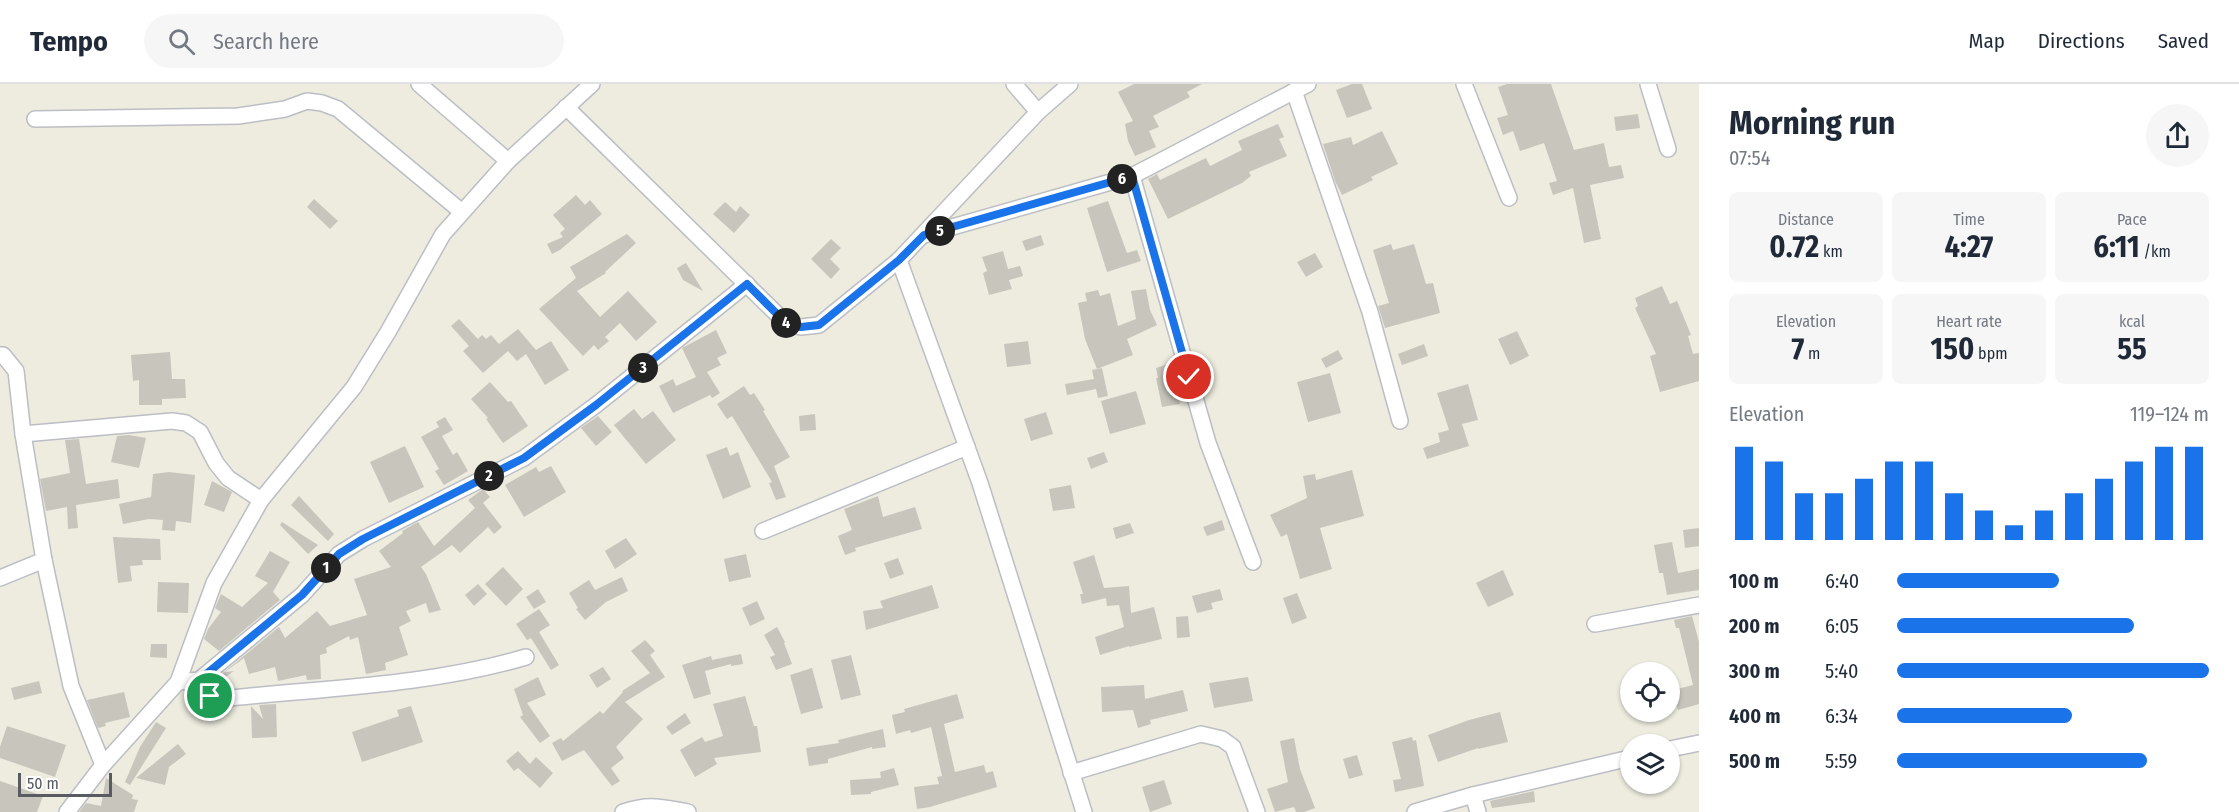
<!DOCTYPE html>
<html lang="en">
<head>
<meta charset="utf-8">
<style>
  body { margin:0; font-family:"Fira Sans Condensed",sans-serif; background:#f6f6f7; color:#1f2937; height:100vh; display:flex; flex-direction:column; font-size:22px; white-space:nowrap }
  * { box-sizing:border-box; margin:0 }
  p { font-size:20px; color:#747a83 }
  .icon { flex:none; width:33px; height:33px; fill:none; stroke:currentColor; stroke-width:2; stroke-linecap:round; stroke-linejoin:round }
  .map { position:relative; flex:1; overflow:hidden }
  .sheet { display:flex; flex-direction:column; background:#fff; width:540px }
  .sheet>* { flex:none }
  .fabs { position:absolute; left:1620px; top:578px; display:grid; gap:12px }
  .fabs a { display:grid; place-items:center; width:60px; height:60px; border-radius:50%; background:#fff; box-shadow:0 2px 4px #0004; font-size:30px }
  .scale { position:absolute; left:18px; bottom:15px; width:94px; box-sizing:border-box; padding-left:6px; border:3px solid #585b62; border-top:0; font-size:16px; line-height:21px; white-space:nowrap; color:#585b62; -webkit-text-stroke:4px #fff; paint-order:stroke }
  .pin { position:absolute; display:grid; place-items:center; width:51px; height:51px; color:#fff; margin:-26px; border:3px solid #fff; border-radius:50%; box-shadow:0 2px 6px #0007 }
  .km { position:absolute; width:30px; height:30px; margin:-15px; border-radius:50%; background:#222; color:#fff; font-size:16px; line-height:30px; text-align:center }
  .round { display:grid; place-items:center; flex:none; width:63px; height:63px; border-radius:32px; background:#f6f6f7 }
  .summary { display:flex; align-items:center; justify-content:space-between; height:102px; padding:0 30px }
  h1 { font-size:33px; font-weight:700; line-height:45px }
  .metrics { display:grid; grid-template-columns:repeat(3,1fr); gap:9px; height:102px; padding:6px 30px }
  .metrics div { display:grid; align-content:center; border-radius:9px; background:#f6f6f7; text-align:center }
  .metrics b { font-size:30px; font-weight:700 }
  .metrics small { font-size:16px; font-weight:400 }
  .metrics p { font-size:16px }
  .chart { height:168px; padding:12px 30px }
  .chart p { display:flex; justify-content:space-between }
  .chart svg { width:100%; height:108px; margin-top:6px; stroke:#1a73e8; stroke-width:6 }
  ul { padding:0 30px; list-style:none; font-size:20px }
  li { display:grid; grid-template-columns:96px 72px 1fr; align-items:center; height:45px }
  li i { height:15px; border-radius:8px; background:#1a73e8 }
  header { display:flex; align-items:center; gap:36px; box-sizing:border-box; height:84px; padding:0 30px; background:#fff; border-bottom:2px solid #e0e1e3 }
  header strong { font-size:28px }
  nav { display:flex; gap:33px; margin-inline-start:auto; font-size:21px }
  .search { width:420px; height:54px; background:#f6f6f7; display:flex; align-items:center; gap:15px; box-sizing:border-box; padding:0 21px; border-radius:33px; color:#747a83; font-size:22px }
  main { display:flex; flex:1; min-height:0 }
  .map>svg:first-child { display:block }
</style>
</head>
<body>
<header>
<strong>Tempo</strong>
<div class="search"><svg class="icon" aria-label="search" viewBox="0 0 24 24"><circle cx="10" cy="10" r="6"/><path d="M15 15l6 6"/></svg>Search here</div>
<nav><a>Map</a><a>Directions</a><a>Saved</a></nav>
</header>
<main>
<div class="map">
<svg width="1699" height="728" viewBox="0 0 1699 728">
  <rect width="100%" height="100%" fill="#edecdf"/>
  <!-- building -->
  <g fill="#c8c6bc">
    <polygon points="1134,0 1202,0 1187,8 1190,13 1153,32 1159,43 1149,47 1156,63 1135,72 1128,57 1125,40 1133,37 1118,8"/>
    <polygon points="1352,0 1362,0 1372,25 1347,34 1336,6"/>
    <polygon points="1507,0 1551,0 1574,66 1604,59 1609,83 1621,81 1624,94 1590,101 1601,155 1584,159 1573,104 1553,111 1549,99 1557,97 1544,59 1520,67 1513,47 1503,51 1497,34 1508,31 1498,3"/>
    <polygon points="1638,30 1640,44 1616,47 1614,33"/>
    <polygon points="1278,40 1284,53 1279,55 1287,72 1249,88 1251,92 1242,99 1168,135 1148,95 1157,90 1160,96 1206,74 1210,82 1242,66 1238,57"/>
    <polygon points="1382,47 1398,80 1371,93 1373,96 1342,111 1335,97 1323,60 1351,53 1353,61"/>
    <polygon points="576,111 585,121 590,116 602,130 560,166 552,170 547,160 563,153 560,149 565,145 553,131"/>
    <polygon points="314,115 338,137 330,145 307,123"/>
    <polygon points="1108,117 1127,169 1137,166 1141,177 1107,188 1087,124"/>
    <polygon points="725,118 736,128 740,122 750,131 734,149 713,130"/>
    <polygon points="627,150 636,159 605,188 606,189 577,207 600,233 628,207 657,238 636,257 620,239 605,253 609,257 598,266 594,261 583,272 539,225 576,194 570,183"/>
    <polygon points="1041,151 1044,161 1026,167 1022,157"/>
    <polygon points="831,155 841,164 830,175 840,185 831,195 811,175"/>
    <polygon points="1391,160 1393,166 1414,160 1426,200 1433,199 1440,229 1385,244 1378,222 1389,219 1373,166"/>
    <polygon points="1003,167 1008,185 1020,182 1023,192 1009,196 1012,205 989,211 983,189 987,187 982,173"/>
    <polygon points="1315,169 1323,183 1306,193 1297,178"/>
    <polygon points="686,179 703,207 683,196 677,184"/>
    <polygon points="1662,202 1670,220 1677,217 1691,251 1688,252 1693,270 1699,269 1699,297 1660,308 1650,272 1656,270 1635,224 1638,222 1635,214"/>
    <polygon points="1146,205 1150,226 1157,241 1127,255 1133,271 1097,285 1085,255 1078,219 1087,217 1085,209 1098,206 1100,212 1110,209 1118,242 1136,235 1131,207"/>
    <polygon points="459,235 478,255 482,251 486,255 491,251 499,260 518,245 536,266 551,257 569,286 545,301 526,270 517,277 508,267 483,289 463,267 469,262 451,242"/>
    <polygon points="716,246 727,269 717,274 721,281 707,288 720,309 712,314 710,311 673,329 659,302 673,295 676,302 696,293 682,264"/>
    <polygon points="1517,247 1529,272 1510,281 1498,255"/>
    <polygon points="1028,257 1031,280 1007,283 1004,260"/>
    <polygon points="1424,260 1428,272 1402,281 1398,270"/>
    <polygon points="1338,266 1343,275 1326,284 1321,275"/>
    <polygon points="170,268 172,295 185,295 186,314 162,315 162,321 139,321 139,296 133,297 131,271"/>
    <polygon points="1168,280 1171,291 1173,291 1180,320 1162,323 1156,294 1158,294 1156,284"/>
    <polygon points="1102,284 1108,312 1098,314 1096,305 1067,311 1065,300 1094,295 1092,286"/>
    <polygon points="1330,289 1341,329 1308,338 1297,298"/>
    <polygon points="490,298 508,318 511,317 528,342 503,359 486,335 488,334 471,315"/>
    <polygon points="1468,300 1478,336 1462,340 1469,362 1427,375 1423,364 1440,358 1438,349 1449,346 1437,309"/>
    <polygon points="744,302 750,311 754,309 765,326 763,327 790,373 774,382 786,413 776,416 769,399 772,398 732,332 727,335 717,320"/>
    <polygon points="1136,307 1146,340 1110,350 1101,317"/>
    <polygon points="634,325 642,335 653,327 676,356 646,380 614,341"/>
    <polygon points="1046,328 1053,350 1031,357 1024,335"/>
    <polygon points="815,330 816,346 800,347 799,332"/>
    <polygon points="598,332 612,348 596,362 581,344"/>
    <polygon points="445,333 453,346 442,352 453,371 457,368 468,387 444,401 435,387 439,385 421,353 439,343 436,338"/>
    <polygon points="129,351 146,354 139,384 111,378 117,352"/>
    <polygon points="79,355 86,400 118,395 120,414 76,421 78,444 68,445 67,423 46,427 40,395 70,389 65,356"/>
    <polygon points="405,362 424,403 389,419 370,378"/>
    <polygon points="727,363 730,372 738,368 751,403 723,415 706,371"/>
    <polygon points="1104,368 1108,378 1091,385 1087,374"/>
    <polygon points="551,382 566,408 524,433 505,401 536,383 539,388"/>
    <polygon points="1352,386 1364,432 1320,444 1332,485 1300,495 1287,450 1281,453 1270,431 1307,414 1303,392 1315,390 1316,396"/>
    <polygon points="169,388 195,391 191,439 176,437 175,447 162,446 163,436 149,435 123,440 119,420 151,413 153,390"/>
    <polygon points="212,397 232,408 224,428 204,421"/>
    <polygon points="1071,401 1075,424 1053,427 1049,405"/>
    <polygon points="483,405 490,413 483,419 502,443 494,450 488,443 460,469 452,461 421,483 426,490 441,526 429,529 426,519 406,527 411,537 399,543 408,571 385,579 386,586 366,590 358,553 350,556 349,552 326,564 327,569 320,571 321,595 307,596 306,591 278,597 275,583 249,590 244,574 225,588 234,587 214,601 212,598 279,543 285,554 317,527 330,542 367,531 354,495 391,483 379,467 403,449 402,447 418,438 434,462 475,424 468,416"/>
    <polygon points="299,412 334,450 328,457 291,421"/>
    <polygon points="878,412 883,433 915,423 922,445 855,464 856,467 845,471 838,452 852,446 844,425"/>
    <polygon points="1222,436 1225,446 1207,452 1203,443"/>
    <polygon points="282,438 318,461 308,470 280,441"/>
    <polygon points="1130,439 1134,449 1116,455 1113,444"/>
    <polygon points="1699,444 1699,462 1685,464 1683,446"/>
    <polygon points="113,453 160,455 161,476 142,476 143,481 130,482 132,497 118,499"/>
    <polygon points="626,454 637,470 615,485 605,467"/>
    <polygon points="1672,458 1678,489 1699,485 1699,506 1667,511 1663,489 1659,489 1654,461"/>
    <polygon points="270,467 290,478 273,508 280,516 219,567 204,555 208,545 221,528 215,524 221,510 242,523 268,499 255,492"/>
    <polygon points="746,470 751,493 729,498 724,475"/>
    <polygon points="1094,471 1104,504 1129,502 1131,529 1154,523 1162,555 1129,563 1129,562 1100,571 1095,553 1124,543 1119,521 1107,522 1106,514 1082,520 1080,510 1083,510 1073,478"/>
    <polygon points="898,474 904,490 890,495 884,479"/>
    <polygon points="503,483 523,505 506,522 485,500"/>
    <polygon points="1503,486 1514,511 1488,523 1476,499"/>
    <polygon points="622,493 628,507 606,518 585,536 576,525 578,524 569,509 589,496 595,506"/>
    <polygon points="158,498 189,499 188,529 157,528"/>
    <polygon points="478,500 487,510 474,522 465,511"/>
    <polygon points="932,501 939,524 866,546 863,527 883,524 880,517"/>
    <polygon points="538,505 546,518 534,525 526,513"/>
    <polygon points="1220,505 1223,516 1211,519 1213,525 1197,529 1192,512"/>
    <polygon points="1297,509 1307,534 1292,540 1283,514"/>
    <polygon points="757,517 765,535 750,542 742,524"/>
    <polygon points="539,525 550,541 539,548 559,581 551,586 531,554 527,556 516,540"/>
    <polygon points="1188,532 1190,553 1177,554 1176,533"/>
    <polygon points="1692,532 1699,558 1699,620 1678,626 1676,620 1670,621 1670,607 1693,601 1679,544 1676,544 1674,536"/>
    <polygon points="777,543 785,558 784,559 792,580 776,586 770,573 775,571 764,551"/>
    <polygon points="645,556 655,567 650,571 665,593 625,618 643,635 616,663 624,674 611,684 620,697 612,702 584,666 562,677 552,659 561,654 563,657 600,627 603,630 623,608 622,607 650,589 631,567"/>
    <polygon points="151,560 167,560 167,574 150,573"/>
    <polygon points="741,570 743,580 731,582 731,580 705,587 711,610 694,615 682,581 711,572 712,576"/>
    <polygon points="851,571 861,611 841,616 831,576"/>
    <polygon points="603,583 611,595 597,604 589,591"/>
    <polygon points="812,584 823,624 801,630 790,591"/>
    <polygon points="538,593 546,611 527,619 550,652 540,659 520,633 523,631 514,605"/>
    <polygon points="1248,593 1253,617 1214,624 1209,599"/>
    <polygon points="39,597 42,609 14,616 11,604"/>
    <polygon points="1144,601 1145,615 1183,606 1188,627 1150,636 1151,640 1138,644 1133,626 1102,628 1101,603"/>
    <polygon points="124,608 130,633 105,639 106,642 98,644 87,616"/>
    <polygon points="957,610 964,634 944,640 955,688 984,681 986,689 993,687 997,703 930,723 917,725 914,703 939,700 937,693 942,692 931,643 911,649 910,646 896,650 892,631 905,628 904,625"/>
    <polygon points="745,612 754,642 757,642 761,668 714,674 717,680 695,693 680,666 702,653 705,658 723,652 713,620"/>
    <polygon points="276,620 277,653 252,654 251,622 263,635 259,621"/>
    <polygon points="411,622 423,658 362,678 352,648 399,632 397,626"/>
    <polygon points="1500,628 1508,658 1478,665 1478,664 1438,678 1428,651 1469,636"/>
    <polygon points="685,629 691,639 672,651 666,643"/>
    <polygon points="156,638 166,644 130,701 125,698 140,663"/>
    <polygon points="7,642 66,661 55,693 0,674 0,663"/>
    <polygon points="883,645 886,663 872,665 872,663 828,675 828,679 809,682 806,664 839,659 838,656"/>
    <polygon points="1412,653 1413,657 1416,656 1424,702 1395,708 1393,696 1401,695 1392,658"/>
    <polygon points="1294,654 1300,685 1315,724 1304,728 1296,728 1294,723 1275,728 1267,705 1288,698 1280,657"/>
    <polygon points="178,660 186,670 169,683 165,701 136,694"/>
    <polygon points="518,667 530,680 536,673 553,689 540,704 518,684 514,687 506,677"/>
    <polygon points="1357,671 1363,691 1349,695 1343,675"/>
    <polygon points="894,684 899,701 871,708 871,710 851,711 850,696 881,694 880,688"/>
    <polygon points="106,694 133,711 132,715 138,716 134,728 79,728 86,719 101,722"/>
    <polygon points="1164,696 1172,720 1150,728 1142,703"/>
    <polygon points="0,697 43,712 37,728 0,728"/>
    <polygon points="1534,707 1535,718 1492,724 1490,717"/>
  </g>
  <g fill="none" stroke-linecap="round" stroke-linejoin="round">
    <!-- minor casing -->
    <g stroke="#bcbec5" stroke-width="18">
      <g id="minor">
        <polyline points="419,0 508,77"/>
        <polyline points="1014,0 1038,28 899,176 980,399 1084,728"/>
        <polyline points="1464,0 1509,114"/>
        <polyline points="1648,0 1668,65"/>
        <polyline points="1294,7 1370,228 1400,337"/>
        <polyline points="566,23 787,240 801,243 819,241 899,176"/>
        <polyline points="1038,28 1070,0"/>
        <polyline points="35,35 238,32 285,25 307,17 322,19 338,25 462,128"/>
        <polyline points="1132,92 1208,359 1253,478"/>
        <polyline points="924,151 1132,92 1308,0"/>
        <polyline points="0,271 3,271 16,287 23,350 44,476 71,602 103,681"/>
        <polyline points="23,350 172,337 186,339 200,348 216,379 228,394 261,416"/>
        <polyline points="763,447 967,363"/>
        <polyline points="0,494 44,476"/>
        <polyline points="1595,540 1699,521"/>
        <path d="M199,596l11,16 11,3c101,-11 206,-13 305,-42"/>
        <polyline points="178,598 199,596 302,511 339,470 363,455 524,374 596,321 747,200"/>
        <polyline points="1670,665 1699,659"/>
        <polyline points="1071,689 1201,650 1222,655 1233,663 1257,728"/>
        <polyline points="1473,711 1478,728"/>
        <polyline points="67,728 103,681 178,598 214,499 261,416 354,303 388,248 443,150 508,77 592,0"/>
        <path d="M623,728c27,-9 37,-5 65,0"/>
        <polyline points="1415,728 1473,711 1630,674"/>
      </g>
    </g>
    <!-- minor -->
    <use href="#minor" stroke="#fff" stroke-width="15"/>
  </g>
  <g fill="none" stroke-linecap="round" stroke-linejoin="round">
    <!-- route casing -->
    <g stroke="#fff" stroke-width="12">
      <polyline id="route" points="210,612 199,596 302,511 339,470 363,455 524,374 596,321 747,200 787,240 801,243 819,241 899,176 924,151 1132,92 1189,293"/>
    </g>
    <!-- route -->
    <use href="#route" stroke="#1a73e8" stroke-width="8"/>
  </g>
</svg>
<div class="fabs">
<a><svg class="icon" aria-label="locate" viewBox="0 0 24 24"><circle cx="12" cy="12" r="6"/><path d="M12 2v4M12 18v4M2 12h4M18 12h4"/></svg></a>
<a><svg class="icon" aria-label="layers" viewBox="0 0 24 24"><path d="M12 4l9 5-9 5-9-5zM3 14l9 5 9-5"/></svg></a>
</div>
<div class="scale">50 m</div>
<div class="pin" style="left:210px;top:612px;background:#1e9e55"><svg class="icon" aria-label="arrive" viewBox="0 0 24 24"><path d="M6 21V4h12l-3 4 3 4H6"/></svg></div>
<div class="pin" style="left:1189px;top:293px;background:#d93025"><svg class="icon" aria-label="check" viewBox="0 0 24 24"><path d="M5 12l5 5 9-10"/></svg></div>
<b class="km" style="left:326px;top:484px">1</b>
<b class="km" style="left:489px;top:392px">2</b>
<b class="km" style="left:643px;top:284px">3</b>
<b class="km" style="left:786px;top:239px">4</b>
<b class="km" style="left:940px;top:147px">5</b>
<b class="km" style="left:1122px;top:95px">6</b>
</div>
<section class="sheet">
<div class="summary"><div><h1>Morning run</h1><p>07:54</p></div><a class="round"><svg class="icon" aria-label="share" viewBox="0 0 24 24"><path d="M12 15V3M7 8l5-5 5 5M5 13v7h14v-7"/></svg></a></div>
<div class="metrics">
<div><p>Distance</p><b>0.72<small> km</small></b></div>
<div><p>Time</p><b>4:27</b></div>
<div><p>Pace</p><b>6:11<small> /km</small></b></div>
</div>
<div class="metrics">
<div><p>Elevation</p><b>7<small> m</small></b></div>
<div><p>Heart rate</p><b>150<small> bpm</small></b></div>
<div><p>kcal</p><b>55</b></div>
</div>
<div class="chart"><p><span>Elevation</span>119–124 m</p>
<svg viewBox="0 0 160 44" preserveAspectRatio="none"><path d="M5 44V6M15 44V12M25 44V25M35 44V25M45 44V19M55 44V12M65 44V12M75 44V25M85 44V32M95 44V38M105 44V32M115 44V25M125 44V19M135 44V12M145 44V6M155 44V6"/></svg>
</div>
<ul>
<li><b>100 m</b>6:40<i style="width:52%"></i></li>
<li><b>200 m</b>6:05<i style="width:76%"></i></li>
<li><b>300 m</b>5:40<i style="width:100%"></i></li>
<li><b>400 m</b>6:34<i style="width:56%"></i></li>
<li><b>500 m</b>5:59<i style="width:80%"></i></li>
</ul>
</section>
</main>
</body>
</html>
